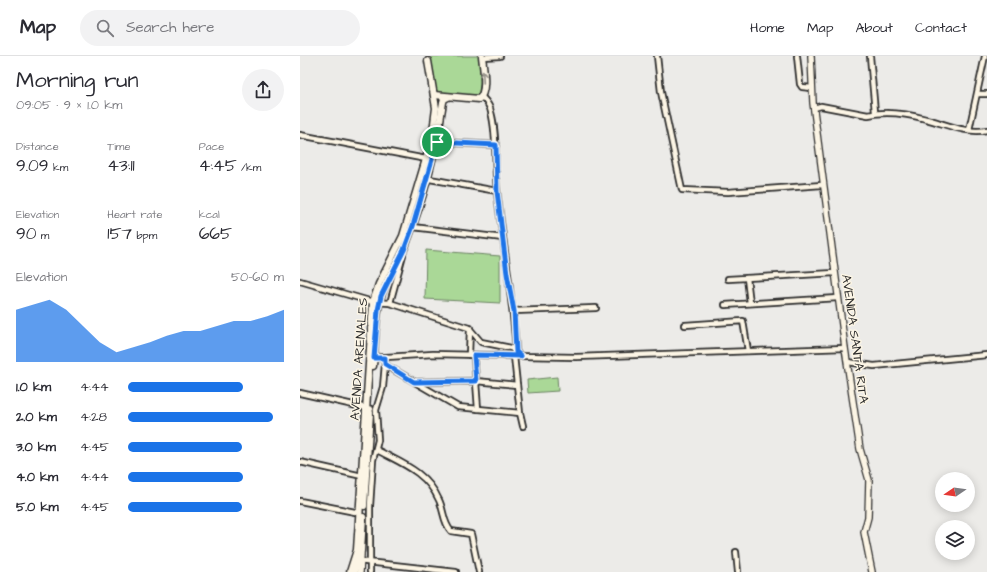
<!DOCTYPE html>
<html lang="en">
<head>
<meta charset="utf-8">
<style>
  body { margin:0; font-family:"Architects Daughter",sans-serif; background:#f2f2f3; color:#2b2b33; height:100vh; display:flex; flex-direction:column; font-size:15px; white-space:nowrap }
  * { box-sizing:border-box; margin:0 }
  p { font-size:13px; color:#7c7c81 }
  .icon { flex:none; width:22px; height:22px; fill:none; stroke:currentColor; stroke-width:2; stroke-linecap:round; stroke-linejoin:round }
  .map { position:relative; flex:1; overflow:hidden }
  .side { display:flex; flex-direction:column; background:#fff; width:300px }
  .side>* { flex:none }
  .needle { width:26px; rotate:257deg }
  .tools { position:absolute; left:635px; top:416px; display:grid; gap:8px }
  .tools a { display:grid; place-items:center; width:40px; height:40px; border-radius:50%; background:#fff; box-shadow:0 2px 10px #0003; font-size:20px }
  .pin { position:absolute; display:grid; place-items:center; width:34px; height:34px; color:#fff; margin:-17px; border:2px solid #fff; border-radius:50%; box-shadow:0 1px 4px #0007 }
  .round { display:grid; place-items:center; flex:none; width:42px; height:42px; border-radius:21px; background:#f2f2f3 }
  .summary { display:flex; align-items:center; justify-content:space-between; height:68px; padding:0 16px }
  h1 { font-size:22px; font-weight:600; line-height:30px }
  .figures { display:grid; grid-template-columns:repeat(3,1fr); gap:6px; height:68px; padding:4px 16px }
  .figures div { display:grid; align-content:center }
  .figures b { font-size:17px; font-weight:600 }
  .figures small { font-size:11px; font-weight:400 }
  .figures p { font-size:11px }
  .chart { height:112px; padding:8px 16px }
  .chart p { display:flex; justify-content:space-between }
  .chart svg { width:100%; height:72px; margin-top:4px; fill:#1a73e8; opacity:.7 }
  ul { padding:0 16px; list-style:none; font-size:13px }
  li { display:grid; grid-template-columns:64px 48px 1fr; align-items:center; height:30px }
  li i { height:10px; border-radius:5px; background:#1a73e8 }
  header { display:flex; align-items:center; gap:24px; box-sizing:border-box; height:56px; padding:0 20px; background:#fff; border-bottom:1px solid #e1e1e2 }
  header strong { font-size:19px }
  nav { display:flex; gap:22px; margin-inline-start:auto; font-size:14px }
  .search { width:280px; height:36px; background:#f2f2f3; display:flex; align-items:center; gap:10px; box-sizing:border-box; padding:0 14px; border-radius:22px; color:#7c7c81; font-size:15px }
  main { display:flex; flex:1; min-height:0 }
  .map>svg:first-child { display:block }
</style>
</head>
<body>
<header>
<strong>Map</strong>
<div class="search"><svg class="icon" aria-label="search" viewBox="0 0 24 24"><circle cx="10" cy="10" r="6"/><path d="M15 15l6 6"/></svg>Search here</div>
<nav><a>Home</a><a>Map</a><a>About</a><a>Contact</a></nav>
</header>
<main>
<section class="side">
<div class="summary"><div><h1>Morning run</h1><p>09:05 · 9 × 1.0 km</p></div><a class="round"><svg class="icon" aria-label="share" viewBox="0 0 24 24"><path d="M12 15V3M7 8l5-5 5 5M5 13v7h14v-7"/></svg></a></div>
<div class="figures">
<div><p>Distance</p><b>9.09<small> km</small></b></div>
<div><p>Time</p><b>43:11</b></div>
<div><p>Pace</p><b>4:45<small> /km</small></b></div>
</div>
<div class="figures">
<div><p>Elevation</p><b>90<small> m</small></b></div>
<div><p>Heart rate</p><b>157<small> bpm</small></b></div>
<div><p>kcal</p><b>665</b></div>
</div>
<div class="chart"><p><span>Elevation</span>50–60 m</p>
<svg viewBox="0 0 160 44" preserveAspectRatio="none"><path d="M0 44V12L10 9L20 6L30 12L40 22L50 32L60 38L70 35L80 32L90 28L100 25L110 25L120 22L130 19L140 19L150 16L160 12V44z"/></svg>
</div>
<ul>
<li><b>1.0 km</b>4:44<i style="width:74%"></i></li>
<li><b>2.0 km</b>4:28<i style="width:93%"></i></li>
<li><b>3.0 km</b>4:45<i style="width:73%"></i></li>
<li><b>4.0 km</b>4:44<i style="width:74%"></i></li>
<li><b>5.0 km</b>4:45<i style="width:73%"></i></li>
</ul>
</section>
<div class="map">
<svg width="687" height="516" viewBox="0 0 687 516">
  <rect width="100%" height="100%" fill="#ecebe8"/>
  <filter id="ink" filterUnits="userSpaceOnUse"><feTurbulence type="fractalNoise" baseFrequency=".025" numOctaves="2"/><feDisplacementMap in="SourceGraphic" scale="8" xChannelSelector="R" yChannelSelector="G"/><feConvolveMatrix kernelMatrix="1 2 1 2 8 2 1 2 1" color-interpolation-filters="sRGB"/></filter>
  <g filter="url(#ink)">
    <!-- green -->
    <g fill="#aad897" stroke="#6a8261">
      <polygon points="133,0 179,0 181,34 177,40 136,36 131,2"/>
      <polygon points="126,194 200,200 200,247 125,243"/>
      <polygon points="257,321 258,335 228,337 227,324"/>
    </g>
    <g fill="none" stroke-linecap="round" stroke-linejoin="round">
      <!-- minor casing -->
      <g stroke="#2b2b2b" stroke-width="8">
        <g id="minor">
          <polyline points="357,0 361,36 382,134 428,136 522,129"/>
          <polyline points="497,0 500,28 502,31 512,32"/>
          <polyline points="570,0 575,56"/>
          <polyline points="182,1 200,0"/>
          <polyline points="678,38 687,38"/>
          <path d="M182,41c4,4 8,9 9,15 7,26 3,53 6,79 6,54 16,107 19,160"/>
          <path d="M514,52l7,-2 47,9c18,-4 40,-1 58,4 20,5 40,15 61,11"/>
          <polyline points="669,74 685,0"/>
          <polyline points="0,79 126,103"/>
          <polyline points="137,86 196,89"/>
          <polyline points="124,122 197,135"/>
          <polyline points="113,171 203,182"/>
          <polyline points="447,222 450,247"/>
          <polyline points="428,223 535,217"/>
          <polyline points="0,225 73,246 90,247 169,272 181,286 211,292 221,300 276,301 545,292"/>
          <polyline points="90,247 103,199"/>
          <polyline points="425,249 538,242"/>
          <polyline points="214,255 296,252"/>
          <polyline points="385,269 443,265 448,295"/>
          <polyline points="169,299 170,272"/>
          <polyline points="174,299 178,353"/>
          <polyline points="214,300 220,357 223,370"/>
          <polyline points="71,302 133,298 221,300"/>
          <polyline points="85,302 85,308 89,311 158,351 220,357"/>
          <polyline points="548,306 574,310 687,299"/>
          <polyline points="116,326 176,325 217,329"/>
          <polyline points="0,337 71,353"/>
          <path d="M77,394c24,13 50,22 62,50 5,10 4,23 12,31l20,3 8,38"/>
          <polyline points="0,406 62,420"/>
          <polyline points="0,445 60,457"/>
          <polyline points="436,496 438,516"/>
          <polyline points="58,505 156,516"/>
          <polyline points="70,516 70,450 73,404 78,384 76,354 83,331 85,308"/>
        </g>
      </g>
      <!-- tertiary casing -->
      <g stroke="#2b2b2b" stroke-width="8">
        <g id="tertiary">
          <polyline points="511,0 513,47 545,292 560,393 569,424 568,461 564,476 572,516"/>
          <polyline points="55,516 56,503"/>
          <polyline points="60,516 61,498"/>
        </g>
      </g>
      <!-- secondary casing -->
      <g stroke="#2b2b2b" stroke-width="9">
        <g id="secondary">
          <path d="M134,39l45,4c9,-8 4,-32 3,-43"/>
          <path d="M73,310c2,-22 2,-46 7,-67 5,-19 19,-37 26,-55 18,-47 30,-93 37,-142l1,-3 4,-2"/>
          <polyline points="64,450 70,357"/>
          <polyline points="57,507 61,495 63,461"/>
          <polyline points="50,516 57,494 73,246 79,228 103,180 132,83 136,52 128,5"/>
        </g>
      </g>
      <!-- minor -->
      <use href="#minor" stroke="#fcf5e5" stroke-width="4.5"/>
      <!-- tertiary -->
      <use href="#tertiary" stroke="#fcf5e5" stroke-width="5.5"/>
      <!-- secondary -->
      <use href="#secondary" stroke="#fcf5e5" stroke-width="6"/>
    </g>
    <!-- one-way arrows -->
    <defs><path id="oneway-shaft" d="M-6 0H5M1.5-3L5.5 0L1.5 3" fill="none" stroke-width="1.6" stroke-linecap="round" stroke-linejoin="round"/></defs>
    <use stroke="#949088" href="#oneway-shaft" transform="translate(183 21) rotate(-93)"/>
  </g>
  <g fill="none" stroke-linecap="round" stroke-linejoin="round" filter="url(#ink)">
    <!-- route casing -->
    <g stroke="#fff" stroke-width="8">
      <polygon id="route" points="137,86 196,89 197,135 207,218 214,255 216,296 221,300 174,299 176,325 114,326 85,308 85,302 74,302 78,254 81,240 104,194 113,170"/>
    </g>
    <!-- route -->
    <use href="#route" stroke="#1a73e8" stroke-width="5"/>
  </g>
  <g text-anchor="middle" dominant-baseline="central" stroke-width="3" stroke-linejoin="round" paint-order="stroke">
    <!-- street labels -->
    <g font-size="13" fill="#2b2b2b" stroke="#fcf5e5">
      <text transform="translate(555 283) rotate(82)">AVENIDA SANTA RITA</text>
      <text transform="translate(59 303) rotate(-86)">AVENIDA ARENALES</text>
    </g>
  </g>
</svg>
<div class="tools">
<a><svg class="needle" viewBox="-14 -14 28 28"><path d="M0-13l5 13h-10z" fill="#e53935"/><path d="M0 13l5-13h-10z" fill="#7c7c81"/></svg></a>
<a><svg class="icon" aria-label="layers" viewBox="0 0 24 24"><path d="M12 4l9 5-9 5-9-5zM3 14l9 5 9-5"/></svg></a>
</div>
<div class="pin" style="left:137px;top:86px;background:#1e9e55"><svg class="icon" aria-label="arrive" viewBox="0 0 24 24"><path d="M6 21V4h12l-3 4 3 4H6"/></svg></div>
</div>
</main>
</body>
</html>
